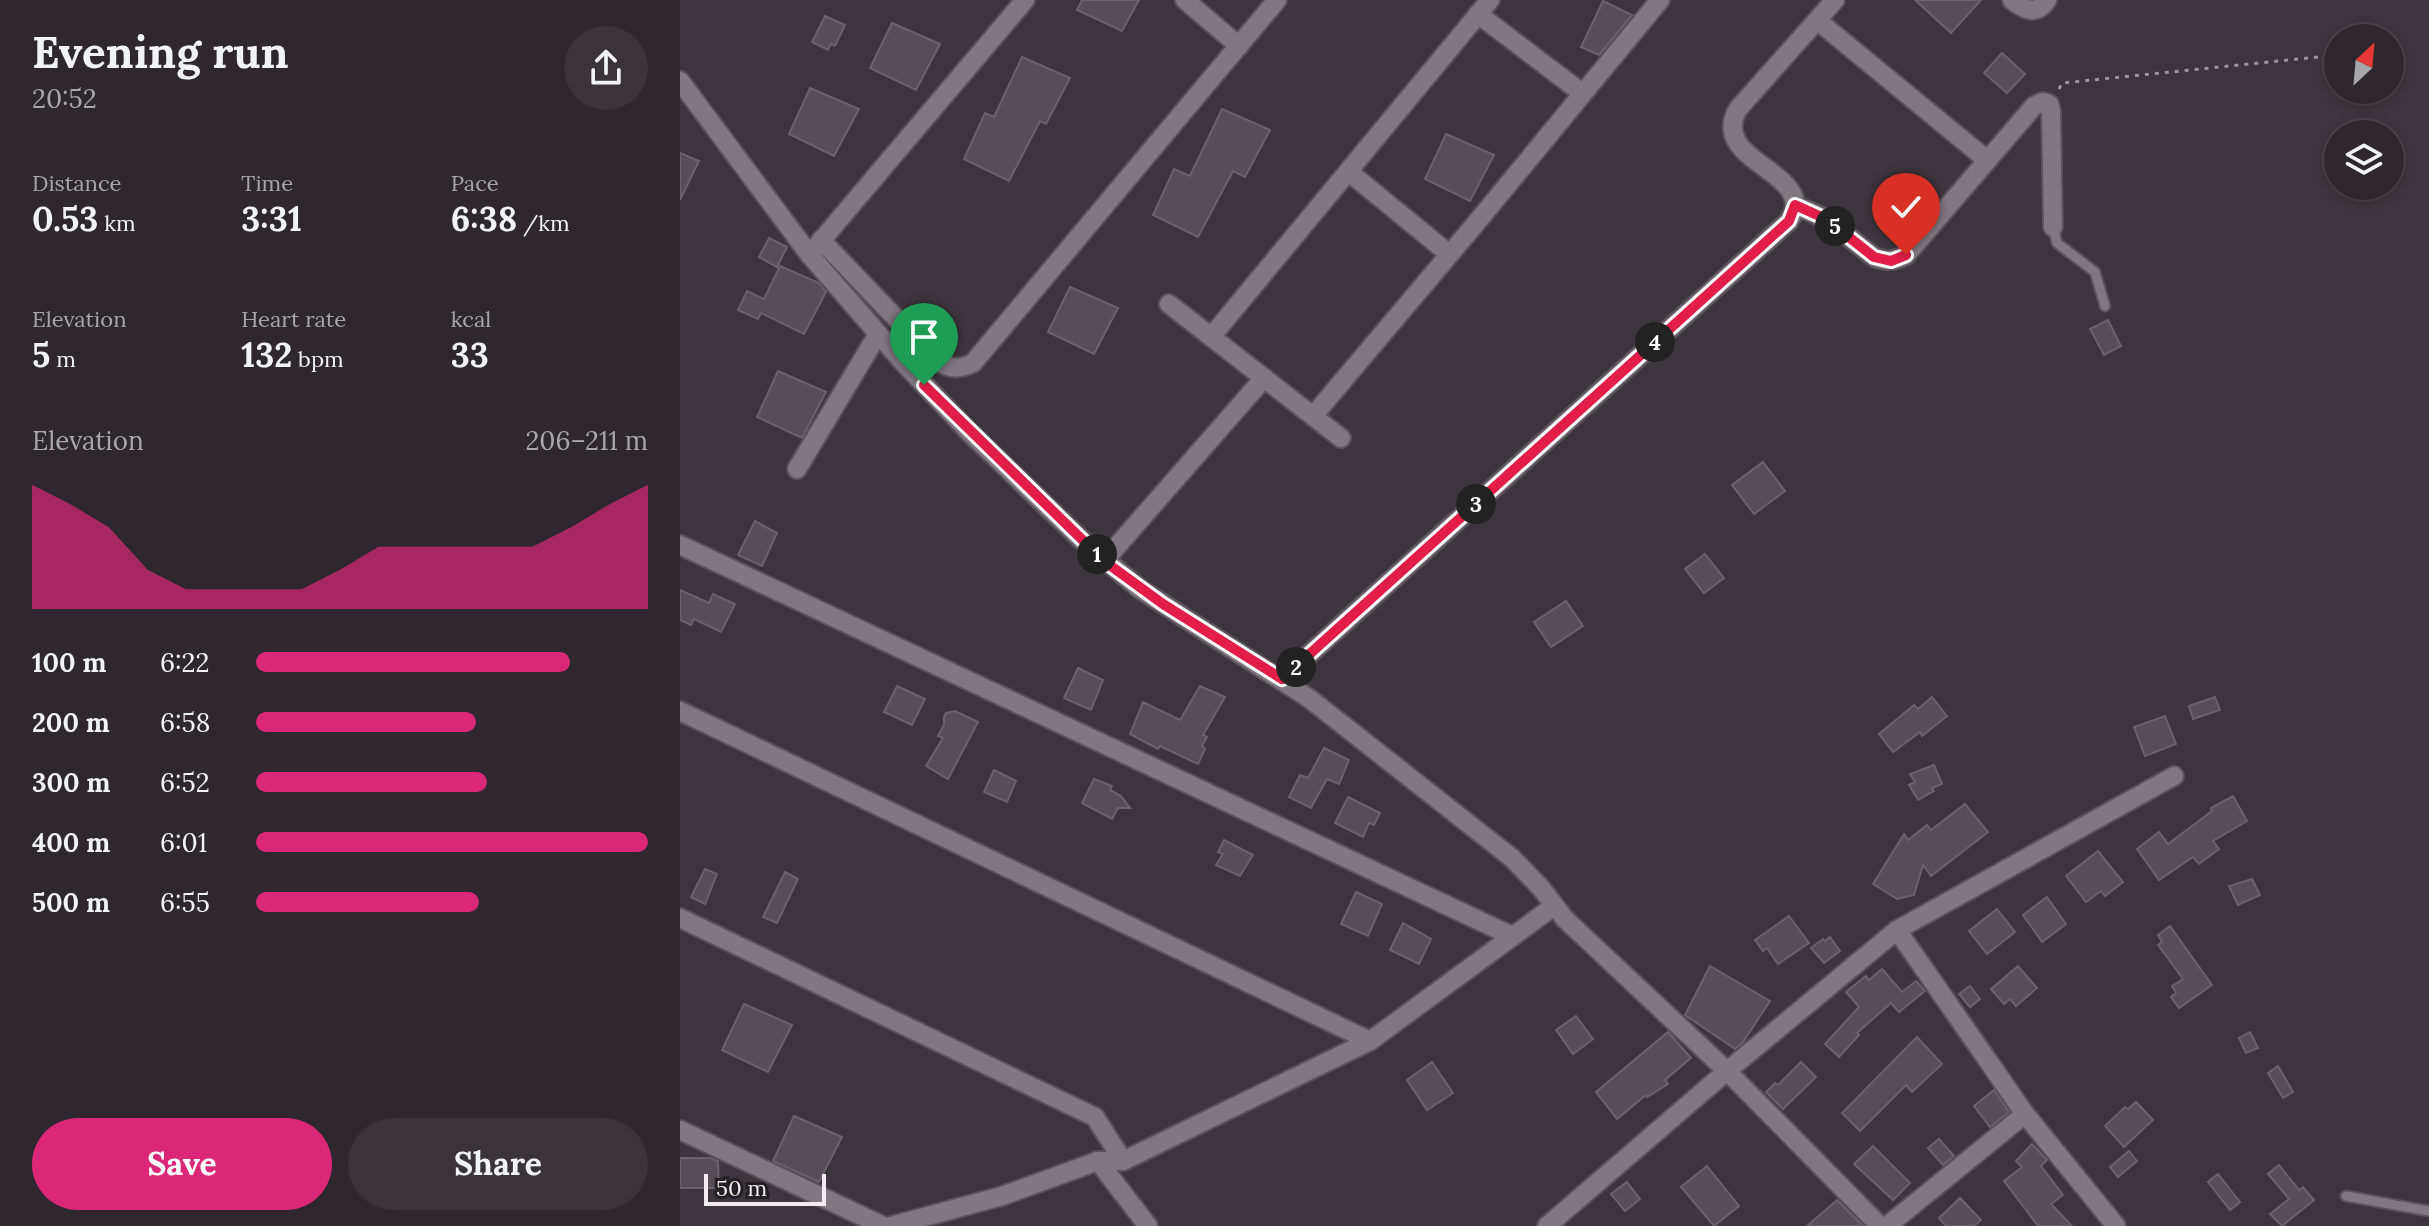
<!DOCTYPE html>
<html lang="en">
<head>
<meta charset="utf-8">
<style>
  body { margin:0; font-family:Lora,serif; background:#3a343a; color:#f1f3f6; height:100vh; display:flex; flex-direction:column; font-size:30px; white-space:nowrap }
  * { box-sizing:border-box; margin:0 }
  p { font-size:26px; color:#a7a6aa }
  .icon { flex:none; width:44px; height:44px; fill:none; stroke:currentColor; stroke-width:2; stroke-linecap:round; stroke-linejoin:round }
  .map { position:relative; flex:1; overflow:hidden }
  .panel { display:flex; flex-direction:column; background:#2e282e; width:680px }
  .panel>* { flex:none }
  .needle { width:52px; rotate:26deg }
  .tools { position:absolute; left:1644px; top:24px; display:grid; gap:16px }
  .tools a { display:grid; place-items:center; width:80px; height:80px; border-radius:50%; background:#2e282e; box-shadow:0 4px 12px #0003,0 0 0 2px #49444a; font-size:40px }
  .scale { position:absolute; left:24px; bottom:20px; width:122px; box-sizing:border-box; padding-left:8px; border:4px solid #f2ecf2; border-top:0; font-size:22px; line-height:28px; white-space:nowrap; color:#f2ecf2; -webkit-text-stroke:6px #221e22; paint-order:stroke }
  .pin { position:absolute; display:grid; place-items:center; width:68px; height:68px; color:#fff; margin:-82px -34px; border-radius:50% 50% 50% 0; rotate:-45deg; box-shadow:0 0 8px #0007 }
  .pin .icon { rotate:45deg }
  .km { position:absolute; width:40px; height:40px; margin:-20px; border-radius:50%; background:#222; color:#fff; font-size:22px; line-height:40px; text-align:center }
  .round { display:grid; place-items:center; flex:none; width:84px; height:84px; border-radius:42px; background:#3a343a }
  .headline { display:flex; align-items:center; justify-content:space-between; height:136px; padding:0 32px }
  h1 { font-size:44px; font-weight:700; line-height:60px }
  .figures { display:grid; grid-template-columns:repeat(3,1fr); gap:12px; height:136px; padding:8px 32px }
  .figures div { display:grid; align-content:center }
  .figures b { font-size:34px; font-weight:700 }
  .figures small { font-size:22px; font-weight:400 }
  .figures p { font-size:22px }
  .chart { height:224px; padding:16px 32px }
  .chart p { display:flex; justify-content:space-between }
  .chart svg { width:100%; height:144px; margin-top:8px; fill:#db2777; opacity:.7 }
  .action { display:flex; gap:16px; margin-top:auto; padding:16px 32px }
  .action a { flex:1; height:92px; border-radius:48px; background:#db2777; color:#fff; font-size:32px; font-weight:700; line-height:92px; text-align:center }
  .action a+a { background:#3a343a; color:#f1f3f6 }
  ul { padding:0 32px; list-style:none; font-size:26px }
  li { display:grid; grid-template-columns:128px 96px 1fr; align-items:center; height:60px }
  li i { height:20px; border-radius:10px; background:#db2777 }
  main { display:flex; flex:1; min-height:0 }
  .map>svg:first-child { display:block }
</style>
</head>
<body>
<main>
<section class="panel">
<div class="headline"><div><h1>Evening run</h1><p>20:52</p></div><a class="round"><svg class="icon" aria-label="share" viewBox="0 0 24 24"><path d="M12 15V3M7 8l5-5 5 5M5 13v7h14v-7"/></svg></a></div>
<div class="figures">
<div><p>Distance</p><b>0.53<small> km</small></b></div>
<div><p>Time</p><b>3:31</b></div>
<div><p>Pace</p><b>6:38<small> /km</small></b></div>
</div>
<div class="figures">
<div><p>Elevation</p><b>5<small> m</small></b></div>
<div><p>Heart rate</p><b>132<small> bpm</small></b></div>
<div><p>kcal</p><b>33</b></div>
</div>
<div class="chart"><p><span>Elevation</span>206–211 m</p>
<svg viewBox="0 0 160 44" preserveAspectRatio="none"><path d="M0 44V6L10 12L20 19L30 32L40 38L50 38L60 38L70 38L80 32L90 25L100 25L110 25L120 25L130 25L140 19L150 12L160 6V44z"/></svg>
</div>
<ul>
<li><b>100 m</b>6:22<i style="width:80%"></i></li>
<li><b>200 m</b>6:58<i style="width:56%"></i></li>
<li><b>300 m</b>6:52<i style="width:59%"></i></li>
<li><b>400 m</b>6:01<i style="width:100%"></i></li>
<li><b>500 m</b>6:55<i style="width:57%"></i></li>
</ul>
<div class="action"><a>Save</a><a>Share</a></div>
</section>
<div class="map">
<svg width="1749" height="1226" viewBox="0 0 1749 1226">
  <rect width="100%" height="100%" fill="#3d353d"/>
  <!-- building -->
  <g fill="#564d56" stroke="#6a616a" stroke-width="2">
    <polygon points="402,0 459,0 442,31 397,10"/>
    <polygon points="1235,0 1301,0 1271,33"/>
    <polygon points="923,1 952,15 919,55 901,47"/>
    <polygon points="145,16 165,25 155,46 151,44 148,50 132,42"/>
    <polygon points="212,23 260,44 236,90 190,68"/>
    <polygon points="1322,53 1345,74 1327,93 1304,73"/>
    <polygon points="342,57 390,78 366,124 360,121 329,181 284,159 305,113 314,117"/>
    <polygon points="130,88 179,109 154,156 109,134"/>
    <polygon points="542,109 590,130 565,177 553,171 518,237 473,215 494,169 510,176"/>
    <polygon points="766,134 814,155 790,201 745,179"/>
    <polygon points="0,153 19,161 0,200"/>
    <polygon points="89,238 107,247 97,267 79,257"/>
    <polygon points="100,266 139,283 146,292 124,334 81,313 78,319 58,310 67,291 84,299"/>
    <polygon points="390,287 438,308 414,354 368,332"/>
    <polygon points="1428,320 1441,346 1424,355 1410,329"/>
    <polygon points="98,371 146,392 122,438 77,417"/>
    <polygon points="1083,462 1105,491 1074,514 1052,485"/>
    <polygon points="75,521 97,533 82,566 58,555"/>
    <polygon points="1025,554 1044,578 1024,593 1005,569"/>
    <polygon points="0,590 29,603 33,594 55,604 41,632 14,619 11,625 0,620"/>
    <polygon points="886,601 903,626 871,647 854,622"/>
    <polygon points="398,668 423,680 411,710 384,698"/>
    <polygon points="217,686 245,699 232,725 204,712"/>
    <polygon points="520,686 545,697 523,735 527,737 522,746 525,749 518,764 480,746 478,749 450,734 463,702 500,720"/>
    <polygon points="1252,697 1267,716 1242,736 1240,732 1213,752 1199,734 1234,705 1238,709"/>
    <polygon points="1535,697 1540,710 1513,719 1509,706"/>
    <polygon points="275,711 298,722 268,779 246,766 263,738 258,736 264,725 264,717 266,713"/>
    <polygon points="1485,716 1496,744 1465,756 1454,727"/>
    <polygon points="644,748 669,760 659,784 647,779 631,808 609,797 620,775 628,778"/>
    <polygon points="1254,765 1262,784 1252,788 1254,791 1238,800 1229,785 1235,782 1230,774"/>
    <polygon points="314,770 336,781 327,802 304,792"/>
    <polygon points="414,779 432,786 430,790 441,796 450,808 438,808 432,819 402,803"/>
    <polygon points="1553,796 1567,821 1533,841 1539,849 1519,864 1513,857 1479,880 1457,849 1479,832 1488,844 1532,811 1531,808"/>
    <polygon points="668,797 700,813 694,825 689,823 683,837 655,823"/>
    <polygon points="1285,804 1308,832 1251,876 1243,865 1234,895 1217,899 1193,884 1224,834 1228,840 1247,825 1251,830"/>
    <polygon points="544,840 573,855 560,876 536,865 543,854 538,852"/>
    <polygon points="1418,851 1443,882 1425,896 1421,891 1406,902 1386,876"/>
    <polygon points="25,869 37,874 25,904 11,897"/>
    <polygon points="105,872 118,879 97,923 83,917"/>
    <polygon points="1572,879 1580,895 1558,905 1549,886"/>
    <polygon points="676,892 702,904 688,936 661,924"/>
    <polygon points="1367,897 1386,924 1362,942 1343,915"/>
    <polygon points="1317,909 1335,932 1307,954 1289,931"/>
    <polygon points="1109,916 1129,943 1098,964 1087,948 1083,951 1075,940"/>
    <polygon points="723,923 751,939 739,964 710,950"/>
    <polygon points="1490,926 1532,985 1499,1008 1491,997 1496,993 1492,986 1503,979 1478,945 1482,942 1478,935"/>
    <polygon points="1150,937 1160,951 1144,963 1131,948 1143,939 1145,941"/>
    <polygon points="1030,966 1090,1001 1063,1042 1055,1049 1005,1015"/>
    <polygon points="1338,966 1357,988 1336,1006 1330,999 1324,1004 1311,989"/>
    <polygon points="1202,969 1222,992 1236,981 1245,991 1219,1012 1211,1003 1177,1033 1179,1035 1159,1057 1145,1044 1179,1007 1166,992 1186,976 1189,980"/>
    <polygon points="1290,986 1300,999 1290,1007 1279,994"/>
    <polygon points="64,1004 112,1025 88,1072 42,1050"/>
    <polygon points="896,1016 913,1039 893,1054 876,1030"/>
    <polygon points="988,1032 1011,1058 985,1080 988,1084 967,1097 966,1095 937,1119 916,1092"/>
    <polygon points="1570,1032 1578,1048 1566,1053 1559,1038"/>
    <polygon points="1237,1037 1262,1064 1232,1092 1226,1085 1180,1131 1162,1113"/>
    <polygon points="752,1062 773,1093 747,1110 727,1080"/>
    <polygon points="1121,1062 1136,1077 1103,1109 1086,1092 1095,1083 1098,1085"/>
    <polygon points="1598,1066 1613,1092 1603,1098 1588,1073"/>
    <polygon points="1314,1090 1329,1112 1310,1127 1294,1106"/>
    <polygon points="1456,1102 1473,1120 1444,1147 1425,1126 1445,1107 1448,1109"/>
    <polygon points="114,1116 162,1137 139,1182 93,1161"/>
    <polygon points="1259,1139 1274,1156 1263,1165 1248,1148"/>
    <polygon points="1352,1144 1367,1160 1361,1166 1383,1195 1371,1204 1392,1226 1358,1226 1324,1181 1342,1167 1336,1161"/>
    <polygon points="1193,1146 1230,1183 1213,1200 1174,1164"/>
    <polygon points="1449,1151 1457,1161 1438,1177 1430,1167"/>
    <polygon points="0,1158 30,1158 38,1161 39,1188 0,1188"/>
    <polygon points="1599,1165 1619,1190 1623,1187 1634,1200 1602,1226 1590,1214 1609,1199 1588,1174"/>
    <polygon points="1027,1166 1059,1206 1034,1226 1001,1187"/>
    <polygon points="1538,1174 1560,1202 1550,1210 1528,1182"/>
    <polygon points="947,1182 960,1199 945,1211 931,1194"/>
    <polygon points="1280,1198 1301,1220 1294,1226 1266,1226 1259,1218"/>
    <polygon points="1157,1200 1183,1226 1127,1226"/>
  </g>
  <g fill="none" stroke-linecap="round" stroke-linejoin="round">
    <!-- service casing -->
    <g stroke="#5a525a" stroke-width="13">
      <g id="service">
        <polyline points="1373,227 1377,243 1415,272 1425,306"/>
        <polyline points="1666,1196 1749,1211"/>
      </g>
    </g>
    <!-- minor casing -->
    <g stroke="#5a525a" stroke-width="22">
      <g id="minor">
        <polyline points="505,0 559,46"/>
        <path d="M1332,0c12,10 25,16 35,0"/>
        <polyline points="798,14 902,93"/>
        <polyline points="1138,21 1307,160"/>
        <polyline points="0,81 129,254 222,361 288,431 406,544 460,589 630,699 832,858 861,888 885,919 1047,1071 1200,1226"/>
        <polyline points="669,172 769,254"/>
        <path d="M1115,205l31,14 48,38c12,5 21,4 32,-2l128,-149 9,-4 6,2 2,7 2,116"/>
        <path d="M141,240l115,120c12,9 23,10 37,3l304,-363"/>
        <polyline points="135,248 345,0"/>
        <polyline points="489,304 661,438"/>
        <polyline points="531,337 810,0"/>
        <polyline points="633,416 797,222 980,0"/>
        <polyline points="117,469 198,334"/>
        <polyline points="0,545 832,936"/>
        <polyline points="424,561 584,378"/>
        <path d="M602,679l507,-458c32,-49 -82,-58 -51,-112l97,-109"/>
        <polyline points="0,711 690,1041"/>
        <polyline points="0,918 415,1117 443,1161"/>
        <polyline points="1217,930 1345,1114 1436,1226"/>
        <polyline points="0,1130 203,1226"/>
        <polyline points="418,1161 468,1226"/>
        <polyline points="211,1226 322,1196 418,1161 443,1161 690,1041 874,906"/>
        <polyline points="867,1226 1047,1071 1217,930 1494,776"/>
        <polyline points="1207,1226 1345,1114"/>
      </g>
    </g>
    <!-- path -->
    <polyline stroke="#9b949b" stroke-width="3" stroke-dasharray="4 6" stroke-linecap="butt" points="1379,89 1382,83 1658,55"/>
    <!-- service -->
    <use href="#service" stroke="#817781" stroke-width="9"/>
    <!-- minor -->
    <use href="#minor" stroke="#817781" stroke-width="18"/>
  </g>
  <g fill="none" stroke-linecap="round" stroke-linejoin="round">
    <!-- route casing -->
    <g stroke="#fff" stroke-width="16">
      <polyline id="route" points="244,385 424,561 483,604 602,679 1109,221 1115,205 1146,219 1194,257 1211,261 1226,255"/>
    </g>
    <!-- route -->
    <use href="#route" stroke="#e11d48" stroke-width="10"/>
  </g>
</svg>
<div class="tools">
<a><svg class="needle" viewBox="-14 -14 28 28"><path d="M0-13l5 13h-10z" fill="#e53935"/><path d="M0 13l5-13h-10z" fill="#a7a6aa"/></svg></a>
<a><svg class="icon" aria-label="layers" viewBox="0 0 24 24"><path d="M12 4l9 5-9 5-9-5zM3 14l9 5 9-5"/></svg></a>
</div>
<div class="scale">50 m</div>
<div class="pin" style="left:244px;top:385px;background:#1e9e55"><svg class="icon" aria-label="arrive" viewBox="0 0 24 24"><path d="M6 21V4h12l-3 4 3 4H6"/></svg></div>
<div class="pin" style="left:1226px;top:255px;background:#d93025"><svg class="icon" aria-label="check" viewBox="0 0 24 24"><path d="M5 12l5 5 9-10"/></svg></div>
<b class="km" style="left:417px;top:554px">1</b>
<b class="km" style="left:616px;top:667px">2</b>
<b class="km" style="left:796px;top:504px">3</b>
<b class="km" style="left:975px;top:342px">4</b>
<b class="km" style="left:1155px;top:226px">5</b>
</div>
</main>
</body>
</html>
